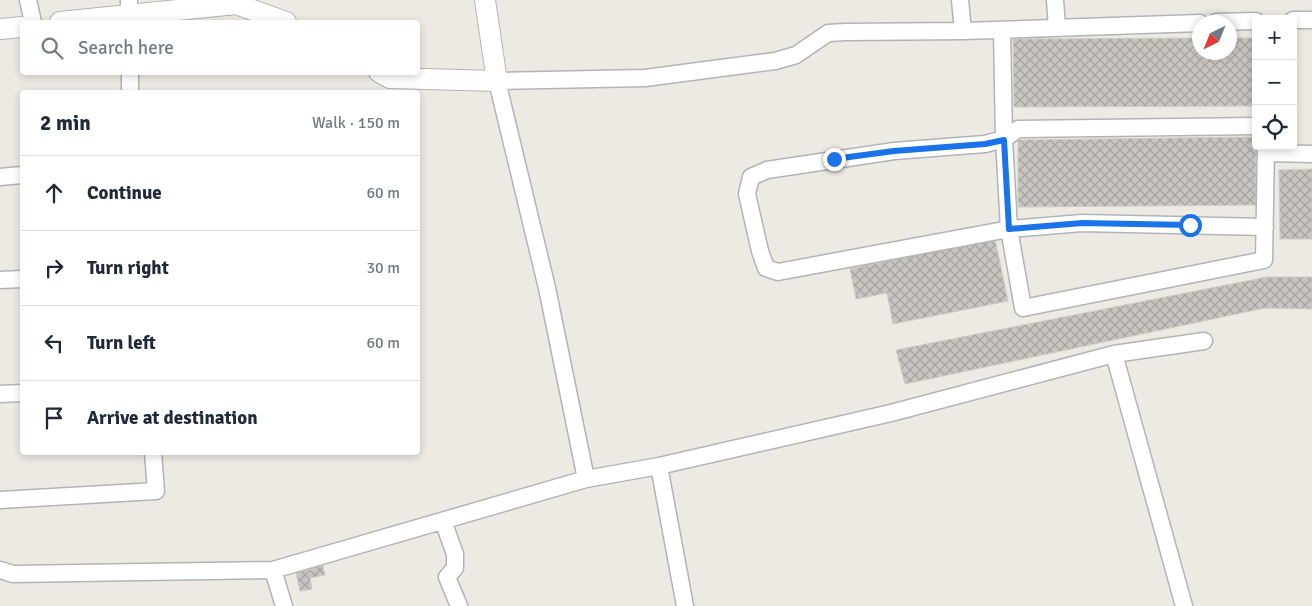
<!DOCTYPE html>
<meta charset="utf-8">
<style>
body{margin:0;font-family:Signika,sans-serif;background:#f2f2f3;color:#1f2937}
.controls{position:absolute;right:15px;top:15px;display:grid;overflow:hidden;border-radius:5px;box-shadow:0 2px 8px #0003}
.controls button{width:45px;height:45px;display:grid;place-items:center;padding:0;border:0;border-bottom:1px solid #e0e1e3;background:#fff;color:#1f2937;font:25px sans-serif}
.compass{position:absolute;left:1192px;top:15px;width:45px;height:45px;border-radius:50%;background:#fff;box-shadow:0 2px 8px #0003;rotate:223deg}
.stop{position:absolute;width:15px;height:15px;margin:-11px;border:4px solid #1a73e8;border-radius:50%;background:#fff}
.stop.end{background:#1a73e8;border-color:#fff;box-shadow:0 1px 5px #0008}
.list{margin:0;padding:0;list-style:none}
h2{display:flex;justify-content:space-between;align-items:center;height:65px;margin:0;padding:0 20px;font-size:21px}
h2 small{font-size:16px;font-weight:400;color:#747a83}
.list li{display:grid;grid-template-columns:32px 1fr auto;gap:15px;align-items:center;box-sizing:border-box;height:75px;padding:0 20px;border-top:1px solid #e0e1e3}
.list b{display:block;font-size:19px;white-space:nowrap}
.list em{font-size:16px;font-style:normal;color:#747a83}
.icon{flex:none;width:28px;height:28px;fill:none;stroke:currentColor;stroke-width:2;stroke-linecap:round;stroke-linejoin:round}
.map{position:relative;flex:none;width:1312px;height:606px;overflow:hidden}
.search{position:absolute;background:#fff;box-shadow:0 2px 8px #0003;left:20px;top:20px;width:400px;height:55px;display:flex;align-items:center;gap:12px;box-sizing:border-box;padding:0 18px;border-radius:5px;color:#747a83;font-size:19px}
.panel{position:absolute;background:#fff;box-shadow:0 2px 8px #0003;left:20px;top:90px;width:400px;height:365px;border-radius:5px}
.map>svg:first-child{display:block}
</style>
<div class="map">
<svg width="1312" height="606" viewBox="0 0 1312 606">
<defs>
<pattern id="building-cross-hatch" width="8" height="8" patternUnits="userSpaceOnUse" patternTransform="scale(1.25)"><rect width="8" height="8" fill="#c8c5c1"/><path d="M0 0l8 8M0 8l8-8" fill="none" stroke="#a6a3a0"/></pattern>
</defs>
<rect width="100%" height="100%" fill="#edeae4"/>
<path fill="url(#building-cross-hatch)" stroke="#d0ccc3" d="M1200,38V52H1230V38H1256V106L1014,107L1013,39Z
M1256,137V205L1018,207V140Z
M1312,169V239H1280L1279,170Z
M995,239L1008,301L893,324L887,293L856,299L850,269Z
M1267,277H1312V309L1265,308L905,384L896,350Z
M322,563L325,575L310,578L312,589L300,591L295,568L304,566L305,571L312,569L311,566Z"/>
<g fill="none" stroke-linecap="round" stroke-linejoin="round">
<defs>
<path id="minor" d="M28,0L33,22
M960,0L963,31L1200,23
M1055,0L1057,28
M1293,20H1312
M129,22V0
M1216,22L1256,21
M1002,30L1004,139L1009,229L1082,223L1265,227
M130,72V92
M1256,126L1018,129L1004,139L985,144L894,151L767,170L751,177L747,194L760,251L766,268L778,272L1009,229L1023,308L1264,260L1266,146
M1266,153L1312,154
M0,177L22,175
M0,280L22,279
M1114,354L1184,606
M0,394L22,393
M659,466L685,606
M586,479L547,288L497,81L645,78L775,61L796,55L828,33L846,32L963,31
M0,500L156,491L153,452
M443,521L455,554V568L447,577L459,606
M0,570L13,574L273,570L586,479L659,466L891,413L1114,354L1204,341
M273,570L284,606"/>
<path id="tertiary" d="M60,22L236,4L286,22
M0,29L22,27
M379,72L390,78L497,81L485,0"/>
</defs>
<use href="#minor" stroke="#b1b4b7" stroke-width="19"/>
<use href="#tertiary" stroke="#b1b4b7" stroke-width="22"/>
<use href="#minor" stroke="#fff" stroke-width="16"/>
<use href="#tertiary" stroke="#fff" stroke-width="20"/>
</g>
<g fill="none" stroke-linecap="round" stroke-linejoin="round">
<path stroke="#1a73e8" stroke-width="6" d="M834,159L894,151L985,144L1004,140L1009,229L1082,223L1190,225"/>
</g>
</svg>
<div class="controls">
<button>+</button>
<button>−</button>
<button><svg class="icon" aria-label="locate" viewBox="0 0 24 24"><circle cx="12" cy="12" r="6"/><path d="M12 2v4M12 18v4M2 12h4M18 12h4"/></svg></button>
</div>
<svg class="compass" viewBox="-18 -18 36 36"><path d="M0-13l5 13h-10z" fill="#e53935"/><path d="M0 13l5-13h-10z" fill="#747a83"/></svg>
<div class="stop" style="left:1190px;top:225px"></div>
<div class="stop end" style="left:834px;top:159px"></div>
<div class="search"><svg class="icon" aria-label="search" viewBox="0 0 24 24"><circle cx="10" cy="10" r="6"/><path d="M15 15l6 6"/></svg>Search here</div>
<section class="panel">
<h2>2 min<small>Walk · 150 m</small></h2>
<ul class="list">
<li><svg class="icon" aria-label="ahead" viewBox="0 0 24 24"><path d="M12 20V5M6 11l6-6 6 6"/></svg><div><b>Continue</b></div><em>60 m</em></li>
<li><svg class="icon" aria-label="right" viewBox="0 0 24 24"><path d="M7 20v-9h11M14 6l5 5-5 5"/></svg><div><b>Turn right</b></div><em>30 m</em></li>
<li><svg class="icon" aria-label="left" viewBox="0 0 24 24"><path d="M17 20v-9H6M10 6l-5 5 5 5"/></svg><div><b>Turn left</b></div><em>60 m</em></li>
<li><svg class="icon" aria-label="arrive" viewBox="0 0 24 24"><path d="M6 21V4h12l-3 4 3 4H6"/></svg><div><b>Arrive at destination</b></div></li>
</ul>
</section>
</div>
